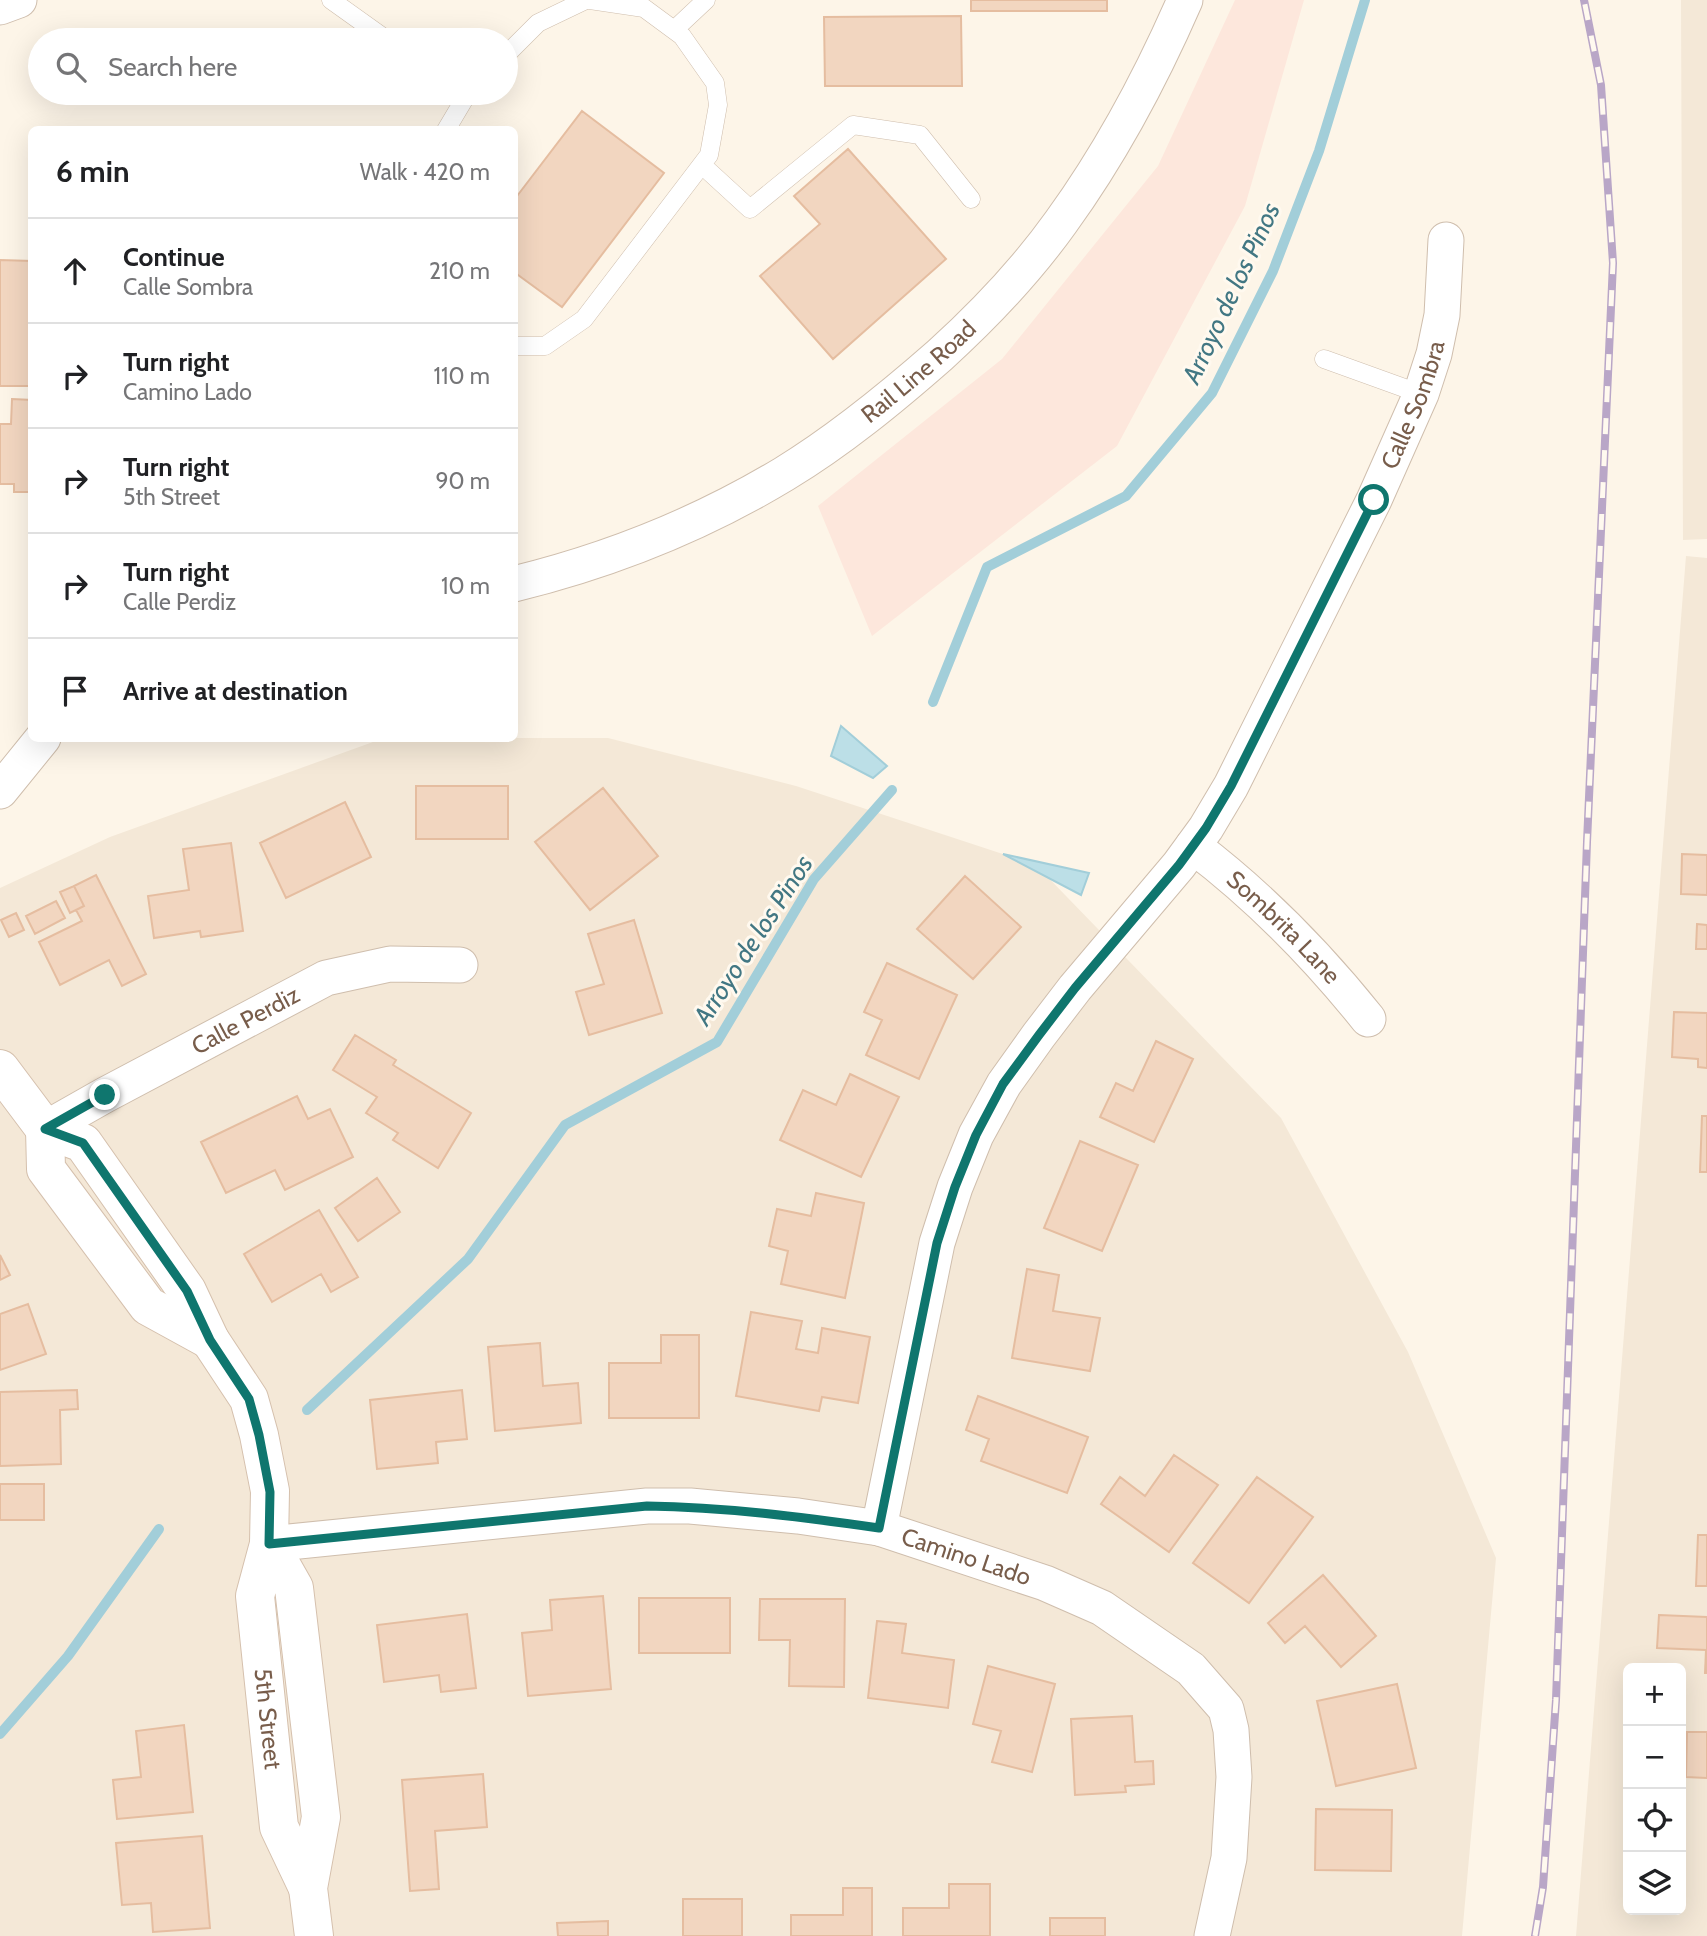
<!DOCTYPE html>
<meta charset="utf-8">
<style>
body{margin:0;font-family:Cabin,sans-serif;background:#f6f6f6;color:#202124}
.controls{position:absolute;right:21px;bottom:21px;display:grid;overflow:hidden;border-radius:10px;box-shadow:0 7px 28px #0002}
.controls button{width:63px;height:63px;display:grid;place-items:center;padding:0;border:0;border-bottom:2px solid #e0e0e0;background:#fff;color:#202124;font:35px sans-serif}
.stop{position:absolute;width:21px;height:21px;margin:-16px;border:5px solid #0f766e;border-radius:50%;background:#fff}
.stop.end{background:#0f766e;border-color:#fff;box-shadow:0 2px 7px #0008}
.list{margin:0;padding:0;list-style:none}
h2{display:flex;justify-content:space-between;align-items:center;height:91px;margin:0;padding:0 28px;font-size:30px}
h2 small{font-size:23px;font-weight:400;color:#757577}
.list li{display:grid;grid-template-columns:46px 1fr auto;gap:21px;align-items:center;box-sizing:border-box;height:105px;padding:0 28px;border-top:2px solid #e0e0e0}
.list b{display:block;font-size:26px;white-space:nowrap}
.list p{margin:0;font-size:23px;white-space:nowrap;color:#757577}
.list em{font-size:23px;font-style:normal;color:#757577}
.icon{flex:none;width:38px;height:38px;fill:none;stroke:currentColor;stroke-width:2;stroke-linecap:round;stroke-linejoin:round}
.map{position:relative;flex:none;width:1707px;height:1936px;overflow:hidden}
.search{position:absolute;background:#fff;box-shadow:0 7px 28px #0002;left:28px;top:28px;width:490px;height:77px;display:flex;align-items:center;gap:18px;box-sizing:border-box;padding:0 24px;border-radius:38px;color:#757577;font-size:26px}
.panel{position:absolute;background:#fff;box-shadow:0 7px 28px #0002;left:28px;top:126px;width:490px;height:616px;border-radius:10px}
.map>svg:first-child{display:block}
</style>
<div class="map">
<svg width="1707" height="1936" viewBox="0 0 1707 1936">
<rect width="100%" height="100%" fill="#fdf5e8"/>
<path fill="#f4e8d7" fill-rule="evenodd" d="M1681,0H1707V539L1683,540Z
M1686,556L1707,558V1936H1576ZM1628,1668H1681V1910H1628Z
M384,738H608L796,786L1036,865L1281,1118L1408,1352L1496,1558L1462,1936H0V888L110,837Z"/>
<path fill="#fde7dc" d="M1235,0H1304L1245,206L1117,446L872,636L818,506L1002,359L1158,166Z"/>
<path fill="#bcdfe7" stroke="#a2ced9" stroke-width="2" d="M841,726L887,766L873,778L831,756Z
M1003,854L1089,873L1081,895Z"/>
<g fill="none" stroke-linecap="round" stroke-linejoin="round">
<path stroke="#a2ced9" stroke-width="10" d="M933,702L987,567L1126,496L1212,393L1273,271L1319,151L1365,0
M307,1410L468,1259L565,1125L717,1042L814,879L892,790
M0,1734L68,1656L159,1529"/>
</g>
<path fill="#f2d6c0" stroke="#e5bda0" stroke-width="2" d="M971,0H1107V11H971Z
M961,16L962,86H825L824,17Z
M582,111L664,173L562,307L514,272V200Z
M848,149L946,259L833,359L760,276L820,224L794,196Z
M0,260L32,261V386H0Z
M12,399L32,400V492H14V484H0V424H11Z
M416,786H508V839H416Z
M603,788L658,856L590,910L535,842Z
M345,802L371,857L286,898L260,843Z
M231,843L243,931L201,937L200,931L154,938L148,896L189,890L183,849Z
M1682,854L1707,855V895L1681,894Z
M96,875L146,974L122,986L109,960L60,985L39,942L82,921L76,910L84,906L74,886Z
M965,876L1021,927L973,979L917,929Z
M74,886L84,906L70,913L60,892Z
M56,901L65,918L35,934L26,916Z
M16,913L24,930L9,937L1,920Z
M634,920L662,1013L589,1035L576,992L604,984L588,934Z
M1697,924L1707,925V949H1696Z
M887,963L957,995L919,1079L866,1055L882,1020L864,1012Z
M1674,1012L1707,1013V1068L1698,1067V1059L1672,1057Z
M355,1035L396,1060L393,1065L471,1113L438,1168L393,1140L398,1133L366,1113L377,1097L333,1070Z
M1156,1041L1193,1059L1154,1142L1100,1117L1116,1083L1133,1091Z
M850,1074L899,1097L861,1177L780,1140L803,1090L836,1105Z
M297,1096L308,1119L330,1109L353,1157L285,1190L275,1170L226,1193L201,1142Z
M1702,1116H1707V1172H1700Z
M1080,1141L1138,1165L1102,1251L1044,1228Z
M377,1178L400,1212L358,1241L335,1208Z
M816,1193L864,1203L845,1298L781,1284L788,1251L769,1246L777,1209L811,1216Z
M319,1210L358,1277L331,1292L321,1274L272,1302L244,1254Z
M0,1255L10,1275L0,1280Z
M1027,1269L1059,1275L1053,1311L1100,1318L1090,1371L1012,1358Z
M28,1304L46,1354L0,1370V1314Z
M751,1312L802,1321L796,1349L818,1353L822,1328L870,1337L858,1403L822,1397L819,1411L736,1396Z
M661,1335H699V1418H609V1363H661Z
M540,1343L543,1386L578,1383L581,1423L495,1431L488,1347Z
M77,1390L78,1409L60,1410L61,1464L0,1466V1392Z
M462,1390L467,1439L436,1442L438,1463L377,1469L370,1400Z
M978,1396L1088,1437L1067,1493L981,1461L989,1439L966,1430Z
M1174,1455L1218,1485L1169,1552L1101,1504L1120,1477L1145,1496Z
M1257,1477L1313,1517L1249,1603L1193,1563Z
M0,1484H44V1520H0Z
M1698,1535H1707V1586H1696Z
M1323,1575L1376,1636L1341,1667L1305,1626L1285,1643L1268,1623Z
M603,1596L611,1689L528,1696L522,1633L552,1630L550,1600Z
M639,1598H730V1653H639Z
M760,1599H845L844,1687L789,1686L790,1640H759Z
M467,1614L476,1688L441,1692L439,1675L384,1682L377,1625Z
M1659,1615L1707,1617V1673H1705L1706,1650L1657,1648Z
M877,1621L906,1624L902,1653L954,1660L948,1708L868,1698Z
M988,1666L1055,1684L1032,1772L992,1762L1001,1731L973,1724Z
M1397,1684L1416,1768L1336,1786L1317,1701Z
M1132,1716L1135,1762L1153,1761L1154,1784L1125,1786L1126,1792L1075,1795L1071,1719Z
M184,1725L193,1812L117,1819L113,1780L141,1777L136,1731Z
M1687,1732H1707V1778L1686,1777Z
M483,1774L487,1827L435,1831L439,1889L410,1891L402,1780Z
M1316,1809L1392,1810L1391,1871L1315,1870Z
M202,1836L210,1928L153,1932L151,1903L122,1905L116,1843Z
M949,1884H990V1936H903V1908H949Z
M843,1888H872V1936H791V1915H843Z
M683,1899H742V1936H683Z
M1050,1918H1105V1936H1050Z
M608,1921V1936H558L557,1923Z"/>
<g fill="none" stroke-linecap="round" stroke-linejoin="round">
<defs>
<path id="lane" d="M331,0L387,40
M674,30L706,0
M506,55L538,23L586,0
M446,130L468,93
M702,165L750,209L853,125L920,135L971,199
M514,346H545L584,319L709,155L718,105L715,83L682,36L644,8L590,0
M1324,359L1421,394"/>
<g id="street">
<path d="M0,7L19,0"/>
<path id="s1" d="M514,584C608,561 701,524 784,474C840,440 891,398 940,355C984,315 1026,271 1061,222C1111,153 1151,78 1185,0"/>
<path d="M0,791L43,738"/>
<path id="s2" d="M1193,846C1259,896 1316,954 1368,1019"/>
<path id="s3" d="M45,1129L105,1095L326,978L390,964L460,965"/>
<path id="s4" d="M879,1528L937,1243L955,1187L976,1135L1004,1084L1039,1035L1075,988L1179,865L1206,828L1231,786L1374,500L1421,394L1434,354L1442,315L1446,240"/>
<path id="s5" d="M269,1544L647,1506H690L798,1516L879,1528L1045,1583L1102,1608L1191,1669L1226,1709L1231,1730L1234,1777L1229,1858L1212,1936"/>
</g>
<g id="secondary">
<path id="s6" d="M0,1069L45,1129L83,1143L187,1291L210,1340L249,1399L259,1435L270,1491L269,1544L255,1596L279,1827L308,1888"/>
<path d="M45,1129L46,1169L148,1306L210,1340"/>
<path d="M269,1544L294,1588L321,1817L308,1888L314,1936"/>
</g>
</defs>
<use href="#lane" stroke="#cfbead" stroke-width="19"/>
<use href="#street" stroke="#cfbead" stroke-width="37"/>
<use href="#secondary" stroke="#d5c0ad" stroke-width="40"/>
<use href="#lane" stroke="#fff" stroke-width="18"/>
<use href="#street" stroke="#fff" stroke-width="35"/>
<use href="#secondary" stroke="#fff" stroke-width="38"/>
<defs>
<path id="rail" d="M1535,1936L1543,1887L1556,1700L1587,842L1613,263L1601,85L1584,0"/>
</defs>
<use href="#rail" stroke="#b9a6c7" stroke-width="8"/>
<use href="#rail" stroke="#fff9ef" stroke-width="5" stroke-dasharray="16" stroke-linecap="butt"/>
</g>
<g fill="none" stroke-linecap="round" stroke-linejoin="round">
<path stroke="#0f766e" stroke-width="9" d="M105,1095L45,1129L83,1143L187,1291L210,1340L249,1399L259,1435L270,1492L269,1544L647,1506C725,1507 802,1517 879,1528L937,1243L955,1187L976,1135L1003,1084L1039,1035L1075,988L1179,865L1206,828L1231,786L1374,500"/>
</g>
<g text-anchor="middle" stroke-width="6" stroke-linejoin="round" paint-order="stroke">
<g font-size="24" fill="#785d4b" stroke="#fff9ef">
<text dy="8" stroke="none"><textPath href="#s1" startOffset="462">Rail Line Road</textPath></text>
<text dy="8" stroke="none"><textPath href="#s4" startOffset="1262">Calle Sombra</textPath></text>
<text dy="8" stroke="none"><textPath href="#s2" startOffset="122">Sombrita Lane</textPath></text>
<text dy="8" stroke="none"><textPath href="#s3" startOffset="228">Calle Perdiz</textPath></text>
<text dy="8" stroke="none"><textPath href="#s5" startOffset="705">Camino Lado</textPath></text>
<text dy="8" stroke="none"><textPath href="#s6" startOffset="746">5th Street</textPath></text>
</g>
<g font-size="26" font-style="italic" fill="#427783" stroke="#fff9ef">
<text transform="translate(1231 293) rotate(-65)" y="9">Arroyo de los Pinos</text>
<text transform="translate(753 940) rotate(-57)" y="9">Arroyo de los Pinos</text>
</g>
</g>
</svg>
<div class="controls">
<button>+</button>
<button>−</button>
<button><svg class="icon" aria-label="locate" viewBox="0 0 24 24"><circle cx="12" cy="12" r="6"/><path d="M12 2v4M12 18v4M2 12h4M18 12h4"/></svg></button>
<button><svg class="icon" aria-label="layers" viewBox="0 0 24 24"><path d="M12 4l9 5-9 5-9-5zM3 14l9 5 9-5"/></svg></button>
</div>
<div class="stop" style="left:1374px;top:500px"></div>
<div class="stop end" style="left:105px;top:1095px"></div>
<div class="search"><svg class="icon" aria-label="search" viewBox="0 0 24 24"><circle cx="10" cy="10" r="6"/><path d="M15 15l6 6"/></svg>Search here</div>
<section class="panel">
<h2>6 min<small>Walk · 420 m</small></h2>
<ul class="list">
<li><svg class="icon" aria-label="ahead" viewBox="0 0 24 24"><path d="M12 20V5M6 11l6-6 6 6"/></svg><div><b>Continue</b><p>Calle Sombra</p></div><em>210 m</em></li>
<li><svg class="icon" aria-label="right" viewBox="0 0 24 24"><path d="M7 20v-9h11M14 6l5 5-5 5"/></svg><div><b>Turn right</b><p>Camino Lado</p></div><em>110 m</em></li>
<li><svg class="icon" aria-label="right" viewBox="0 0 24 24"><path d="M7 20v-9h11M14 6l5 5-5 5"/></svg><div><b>Turn right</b><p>5th Street</p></div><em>90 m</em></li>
<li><svg class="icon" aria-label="right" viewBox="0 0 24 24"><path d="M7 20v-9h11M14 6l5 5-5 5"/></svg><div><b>Turn right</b><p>Calle Perdiz</p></div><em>10 m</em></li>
<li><svg class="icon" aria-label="arrive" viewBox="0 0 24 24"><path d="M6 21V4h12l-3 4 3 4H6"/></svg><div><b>Arrive at destination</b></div></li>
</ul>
</section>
</div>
